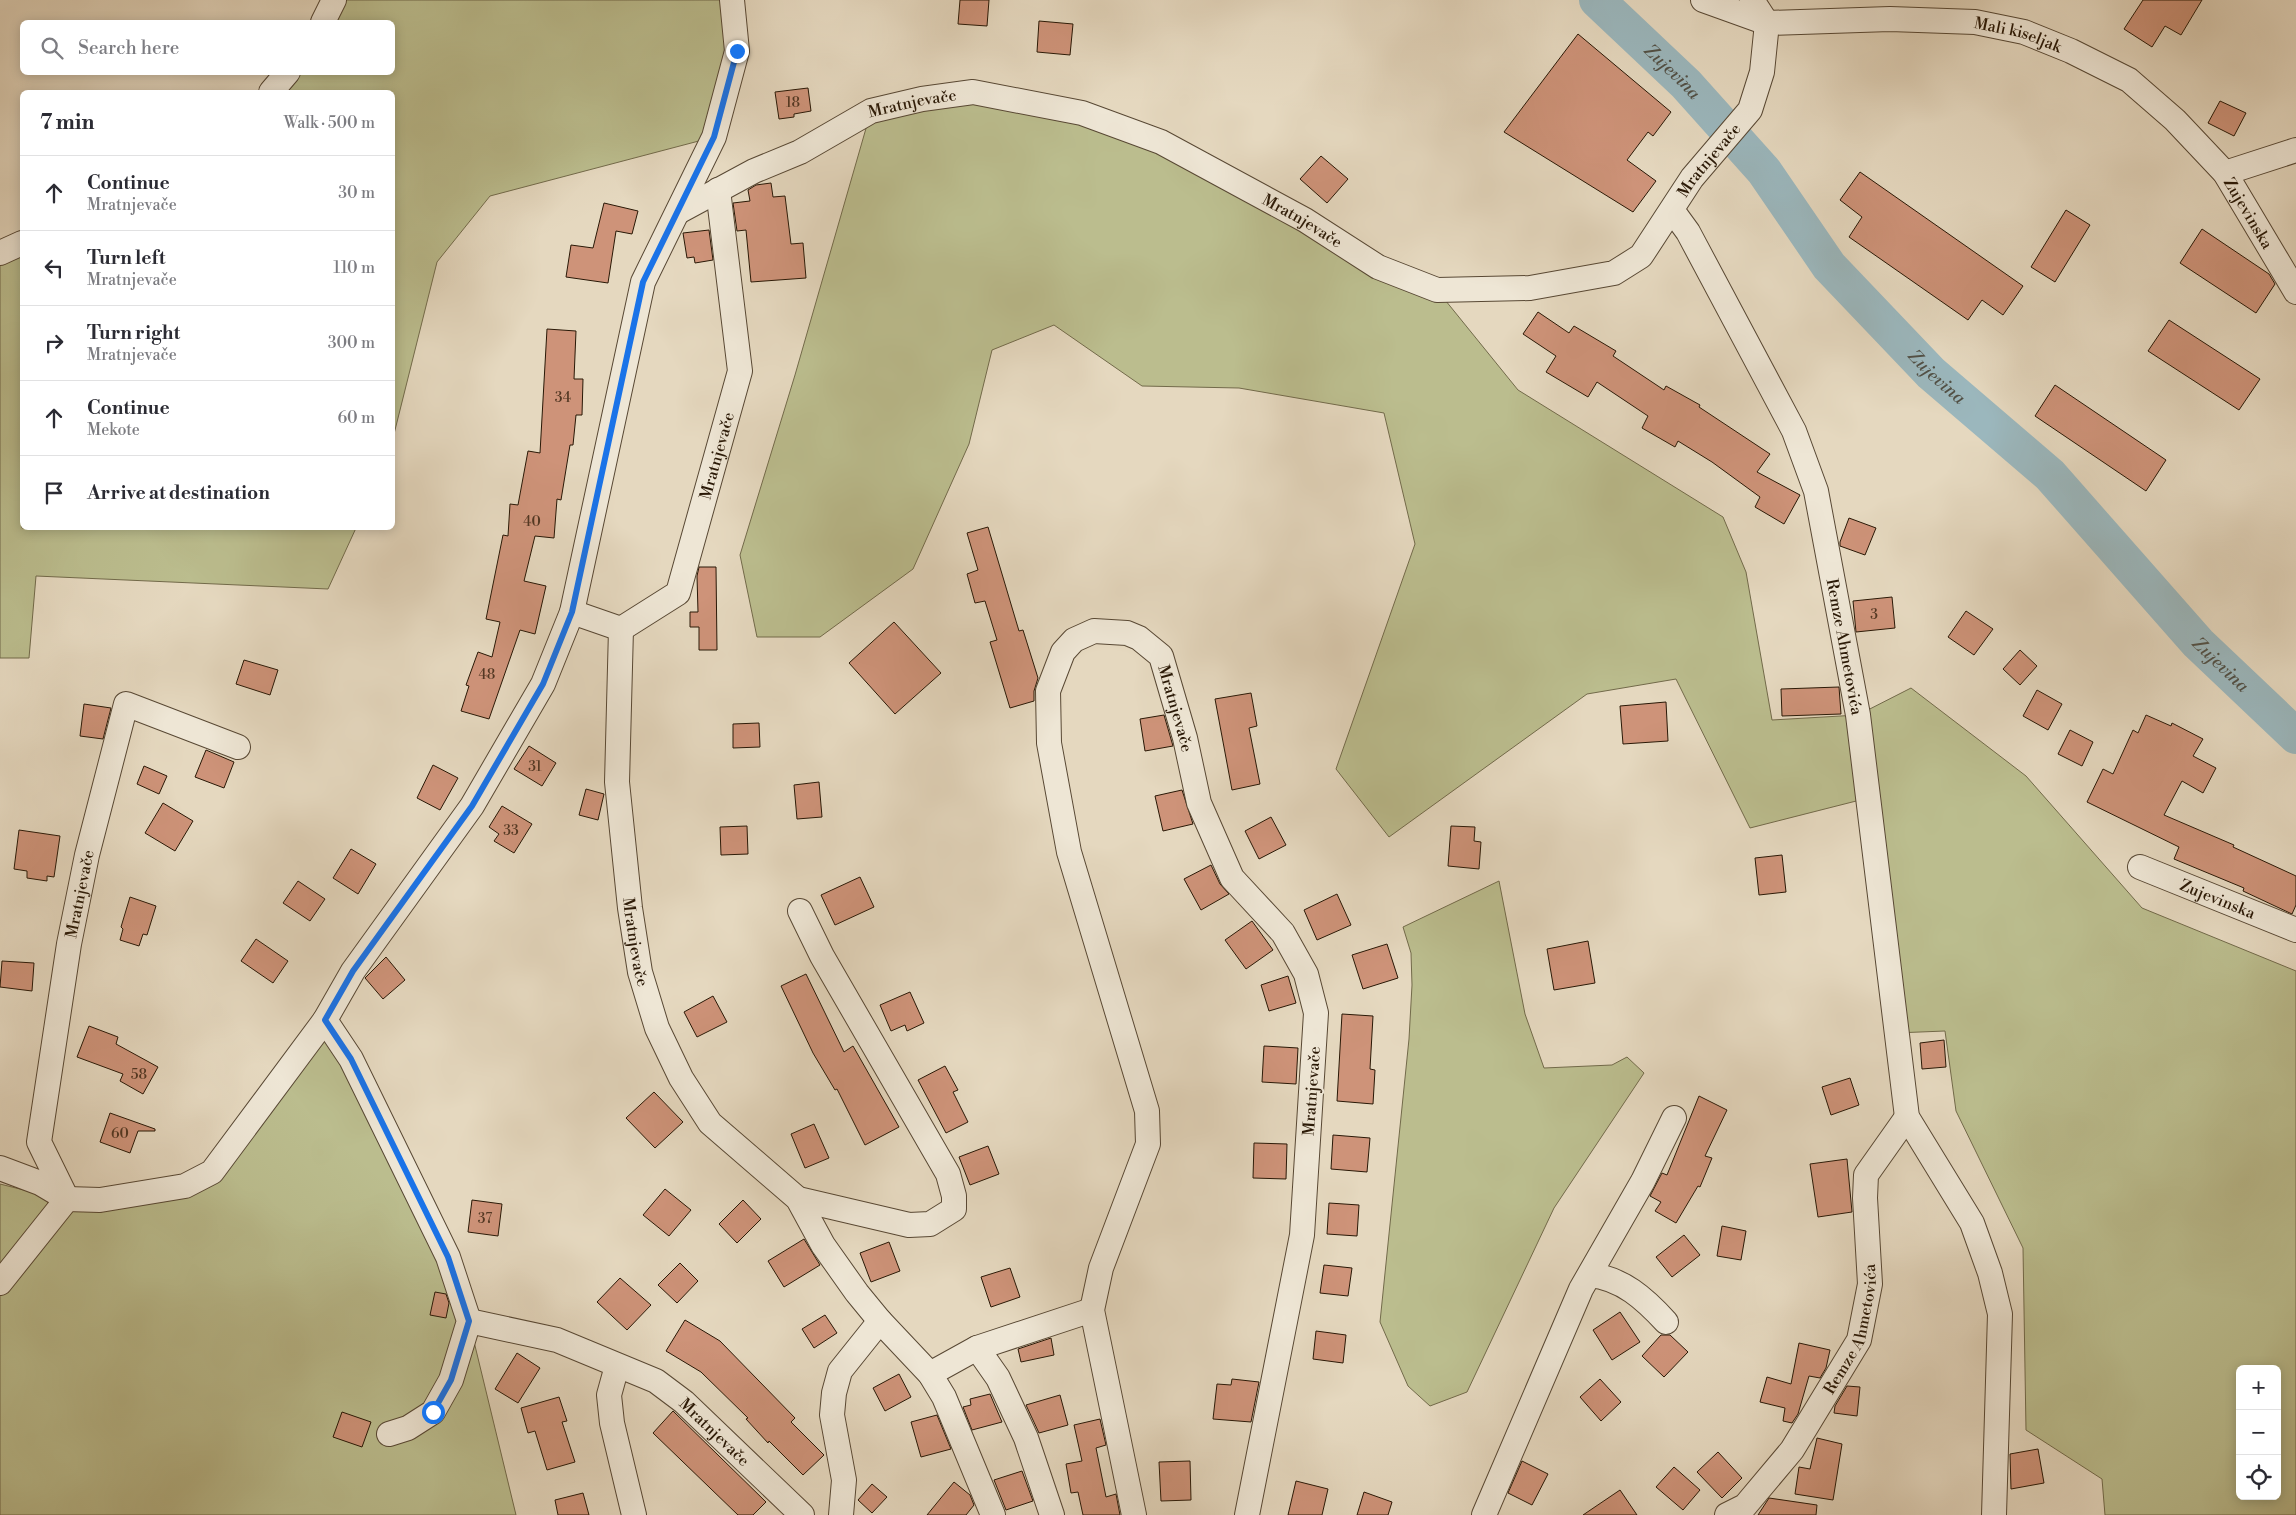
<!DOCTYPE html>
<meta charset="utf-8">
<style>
body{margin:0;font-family:"Libre Bodoni",serif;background:#f2f2f3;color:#2b2b33}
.controls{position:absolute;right:15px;bottom:15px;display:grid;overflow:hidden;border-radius:8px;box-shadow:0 2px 12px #0003}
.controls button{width:45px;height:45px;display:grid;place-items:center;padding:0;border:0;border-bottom:1px solid #e1e1e2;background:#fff;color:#2b2b33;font:25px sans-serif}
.stop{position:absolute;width:15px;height:15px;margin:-11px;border:4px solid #1a73e8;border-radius:50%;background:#fff}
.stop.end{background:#1a73e8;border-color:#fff;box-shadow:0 1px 5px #0008}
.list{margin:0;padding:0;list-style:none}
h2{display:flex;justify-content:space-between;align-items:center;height:65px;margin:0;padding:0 20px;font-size:21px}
h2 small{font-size:16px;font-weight:400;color:#7c7c81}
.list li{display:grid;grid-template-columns:32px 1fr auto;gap:15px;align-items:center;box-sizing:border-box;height:75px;padding:0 20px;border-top:1px solid #e1e1e2}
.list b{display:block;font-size:19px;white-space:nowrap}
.list p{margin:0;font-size:16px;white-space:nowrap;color:#7c7c81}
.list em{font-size:16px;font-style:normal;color:#7c7c81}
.icon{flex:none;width:28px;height:28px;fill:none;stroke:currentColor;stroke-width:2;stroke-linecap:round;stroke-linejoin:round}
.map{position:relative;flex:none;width:2296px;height:1515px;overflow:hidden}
.search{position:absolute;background:#fff;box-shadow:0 2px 12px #0003;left:20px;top:20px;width:375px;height:55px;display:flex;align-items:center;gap:12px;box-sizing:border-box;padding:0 18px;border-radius:8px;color:#7c7c81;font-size:19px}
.panel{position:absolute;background:#fff;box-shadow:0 2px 12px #0003;left:20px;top:90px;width:375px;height:440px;border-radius:8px}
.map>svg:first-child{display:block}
</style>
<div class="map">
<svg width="2296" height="1515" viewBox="0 0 2296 1515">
<rect width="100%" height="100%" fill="#e5d8bf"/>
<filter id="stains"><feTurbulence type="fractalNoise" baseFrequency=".004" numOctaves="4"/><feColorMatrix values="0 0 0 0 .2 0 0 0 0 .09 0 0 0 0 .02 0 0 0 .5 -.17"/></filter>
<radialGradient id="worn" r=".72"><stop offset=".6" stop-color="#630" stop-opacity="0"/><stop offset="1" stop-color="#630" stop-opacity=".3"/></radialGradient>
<path fill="#bbbd8e" stroke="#726a4a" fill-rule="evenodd" d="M334,0H732L714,137L490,196L437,262L393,438L392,92H271L288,73L392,72V22H323Z
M973,92L1082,113L1437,290L1518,390L1723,517L1746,572L1772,720L1858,715L1911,688L2026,776L2142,908L2296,971V1515H2105L2102,1479L2026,1430L2023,1248L1956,1111L1945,1031L1895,1033L1868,798L1750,828L1676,679L1587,694L1389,837L1336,769L1415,544L1384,413L1239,388L1142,386L1054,325L992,350L969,444L913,569L820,637H757L740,555L795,375L871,111ZM2240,1369H2277V1496H2240Z
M22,243V528H356L328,589L36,576L29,658H0V253Z
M1499,881L1525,1014L1544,1068L1612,1065L1627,1057L1644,1073L1554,1208L1467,1392L1430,1406L1408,1386L1380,1322L1409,1039L1412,985L1411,953L1403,927Z
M325,1020L469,1321L516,1515H0V1184L48,1196L47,1224L67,1199L185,1186Z"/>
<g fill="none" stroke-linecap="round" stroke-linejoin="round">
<path stroke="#9bb7bd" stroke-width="36" id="s1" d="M1597,0L1686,84L1764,171L1829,266L1931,373L2050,475L2198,643L2296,736"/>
</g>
<path fill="#ce9379" stroke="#291806" d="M960,0H989L987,26L958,24Z
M2143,0H2202L2181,35L2165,26L2152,47L2124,29Z
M1039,21L1073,24L1070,55L1037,52Z
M1578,34L1671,112L1653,136L1648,132L1627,160L1656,181L1633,212L1504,132Z
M808,88L811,111L794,114V117L779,119L775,92Z
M2220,101L2246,113L2234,136L2208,123Z
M1321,156L1348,179L1327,203L1300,179Z
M1860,172L2023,286L2003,315L1982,300L1968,320L1849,237L1862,217L1840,200Z
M771,183L773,197L785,196L791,244L803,243L806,278L751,282L746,230L737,231L733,203L750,201L748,190L756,185Z
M604,203L638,211L632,234L616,231L608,283L566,277L571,245L593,248Z
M2066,210L2090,225L2055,282L2031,267Z
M2202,229L2269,274L2275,284L2256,313L2180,263Z
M709,230L713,260L695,263L694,257L687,258L683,233Z
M1538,312L1569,333L1574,326L1616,351L1613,356L1664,390L1666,386L1700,405L1699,407L1770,454L1757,472L1800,495L1784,524L1755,507L1760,497L1712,462L1678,441L1675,447L1642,428L1648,416L1597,382L1588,397L1546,372L1556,356L1523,334Z
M2169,320L2260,379L2239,410L2148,351Z
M547,329L576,331L574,379H583L582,415H576L573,445H570L561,500L557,499L554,538L535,536L524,581L546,586L535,634L520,630L489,719L461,711L469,686L466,685L478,652L492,657L500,622L486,619L503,535L508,536L510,504L518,505L528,451L540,453Z
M2055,385L2166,460L2146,491L2035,416Z
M1849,518L1876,528L1865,555L1840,546V542Z
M988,527L1019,631L1023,630L1038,678L1034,691V701L1010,708L990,642L997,640L985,601L975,603L967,574L978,570L967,533Z
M699,567H716L717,650H699V627H690V612H698L697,576Z
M1892,597L1895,628L1856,632L1853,601Z
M1966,611L1993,629L1974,655L1948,637Z
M894,622L941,673L895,714L849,663Z
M2020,650L2037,666L2020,685L2003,669Z
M244,660L278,670L270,695L236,684Z
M1839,687L1841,714L1782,716L1781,689Z
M2037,690L2062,704L2048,730L2023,716Z
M1251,693L1257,726L1249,728L1260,784L1232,790L1215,699Z
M1666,702L1668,741L1623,744L1620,706Z
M84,704L111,708L103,739L80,736Z
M1164,715L1173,746L1145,751L1140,719Z
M2146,715L2171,726L2172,723L2203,739L2193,756L2216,768L2203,793L2182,781L2164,815L2234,845L2233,847L2296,876V905L2292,914L2243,891L2244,888L2174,859L2179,847L2087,802L2103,769L2113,774L2133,730L2138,733Z
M759,723L760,747L733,748V724Z
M2070,730L2093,742L2082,766L2058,754Z
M529,746L556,763L542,786L514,769Z
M206,750L234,762L224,788L195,777Z
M433,765L458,778L440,810L417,798Z
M144,766L167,776L159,794L137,784Z
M819,782L822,817L797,819L794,785Z
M586,789L604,794L598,820L579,815Z
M1182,790L1193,824L1163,831L1155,796Z
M163,803L193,821L175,851L145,833Z
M502,806L532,824L514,853L494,841L499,834L489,827Z
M1271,817L1286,845L1259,859L1245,831Z
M747,826L748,854L721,855L720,827Z
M1451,826L1475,827L1474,841L1481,842L1479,869L1448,866Z
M19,830L60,836L54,877L47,876V881L27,878V871L14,869Z
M351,849L376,864L358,894L333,878Z
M1782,855L1786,892L1759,895L1755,858Z
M1211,865L1220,884L1229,894L1201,910L1184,879Z
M860,877L874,907L835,925L821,895Z
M298,881L325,899L310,921L283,903Z
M1337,894L1351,925L1317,940L1304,910Z
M130,897L156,906L147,935L143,934L139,946L120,940L123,929L121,927Z
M1252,921L1273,950L1246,969L1225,940Z
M256,939L288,961L273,983L241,961Z
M1588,941L1595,983L1554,990L1547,949Z
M1387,944L1398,978L1363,989L1352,955Z
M386,957L405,980L383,999L365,978Z
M2,961L34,963L32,991L0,987Z
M806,974L844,1052L853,1046L899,1127L865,1145L837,1089L835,1090L813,1053L781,986Z
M1288,976L1296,1003L1269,1011L1261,985Z
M910,992L924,1023L907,1031L905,1025L891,1031L880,1005Z
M713,996L727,1022L697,1037L684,1012Z
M1342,1014L1373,1016L1370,1069L1375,1070L1373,1104L1337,1101Z
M89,1026L118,1037L116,1044L158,1067L143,1094L120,1081L123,1074L77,1057Z
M1944,1040L1946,1067L1922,1069L1920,1043Z
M1264,1046L1298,1048L1296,1084L1262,1082Z
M945,1066L958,1090L953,1092L968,1122L946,1133L918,1080Z
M1850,1078L1859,1105L1831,1115L1822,1087Z
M654,1092L683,1122L655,1148L626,1118Z
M1699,1096L1727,1110L1705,1156L1712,1158L1700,1187L1698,1186L1676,1223L1655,1211L1661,1202L1650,1196L1662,1173L1667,1175Z
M110,1113L155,1129V1131H138L130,1153L100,1142Z
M814,1124L829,1158L805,1168L791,1134Z
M1333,1135L1370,1138L1367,1172L1331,1169Z
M1254,1143L1287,1144L1286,1179L1253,1178Z
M988,1146L999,1174L970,1185L959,1157Z
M1847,1159L1852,1212L1818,1217L1810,1164Z
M665,1189L691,1210L669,1236L643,1215Z
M472,1200L502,1204L498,1236L468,1232Z
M743,1200L761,1219L737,1243L719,1224Z
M1329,1203L1359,1205L1357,1236L1327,1234Z
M1722,1226L1746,1231L1741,1260L1717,1256Z
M1684,1235L1700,1255L1672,1277L1656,1257Z
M804,1239L820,1265L784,1287L768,1261Z
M889,1242L900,1271L871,1282L860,1253Z
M680,1263L698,1281L677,1303L658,1285Z
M1324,1265L1352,1268L1348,1296L1320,1293Z
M1010,1268L1020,1297L991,1307L981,1277Z
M620,1278L651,1305L627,1330L597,1302Z
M435,1292L446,1294L449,1303L446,1318L430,1315Z
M1620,1312L1640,1342L1612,1360L1593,1330Z
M825,1315L837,1333L814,1348L802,1329Z
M685,1320L720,1341L795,1418L791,1422L824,1455L803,1475L769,1441L768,1443L746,1419L748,1418L701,1372L666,1351Z
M1316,1331L1346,1335L1343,1363L1313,1359Z
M1661,1335H1670L1688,1352L1664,1377L1642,1356Z
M1051,1338L1054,1355L1021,1362L1018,1349Z
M1799,1343L1830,1350L1826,1368L1820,1378L1809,1376L1798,1414L1792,1423L1783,1421L1785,1408L1760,1402L1767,1377L1791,1384Z
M517,1353L540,1368L518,1403L495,1389Z
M899,1374L911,1397L885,1411L873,1388Z
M1232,1379L1259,1382L1251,1422L1213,1419L1217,1384L1231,1385Z
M1600,1379L1621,1402L1601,1421L1580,1397Z
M1847,1386L1860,1387L1857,1416L1834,1413L1835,1406Z
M990,1394L1002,1422L972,1430L963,1407L971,1405L970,1399Z
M1060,1395L1068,1425L1039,1433L1026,1405Z
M559,1397L567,1421L562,1422L575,1462L547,1470L535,1431L528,1433L521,1408Z
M673,1411L766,1502L753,1515H738L653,1433Z
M342,1412L371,1422L362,1447L333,1437Z
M937,1415L951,1449L921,1457L911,1422Z
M1100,1419L1106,1445L1096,1448L1106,1497L1116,1494L1120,1515H1083L1078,1492L1071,1493L1066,1464L1082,1461L1074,1425Z
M1817,1438L1842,1444L1833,1500L1795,1494L1799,1467L1810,1469Z
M2038,1449L2044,1483L2011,1489L2010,1454Z
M1718,1452L1742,1478L1722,1498L1697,1472Z
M1190,1461L1191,1500L1161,1501L1159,1462Z
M1522,1461L1548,1474L1532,1505L1508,1493Z
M1674,1467L1700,1490L1683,1510L1656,1487Z
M1022,1471L1033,1501L1006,1510L994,1480Z
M1296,1481L1328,1489L1322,1515H1288Z
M954,1482L970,1495L974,1505L966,1515H927Z
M872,1484L887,1497L872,1513L858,1500Z
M1620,1490L1637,1515H1583Z
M1364,1492L1392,1502L1388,1515H1357Z
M583,1493L589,1515H558L555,1500Z
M1769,1498L1817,1505L1816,1515H1758Z"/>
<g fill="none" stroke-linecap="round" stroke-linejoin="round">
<defs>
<g id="street">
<path id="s2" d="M1703,0L1767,23L1890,19L1975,22L2024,32L2071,51L2129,80L2175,120L2225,173L2296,292"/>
<path d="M323,22L334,0"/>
<path d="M271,92L288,72"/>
<path d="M2225,173L2296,150"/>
<path id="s3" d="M1672,210L1688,232L1794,431L1816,491L1858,715L1907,1117L1972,1223L1990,1273L2000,1314L1994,1515"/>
<path id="s4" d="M678,212L754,171L800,152L871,111L922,99L973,92L1082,113L1161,142L1305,220L1378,267L1437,290L1530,288L1614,273L1641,256L1692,178L1750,110L1762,72L1767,23L1752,0"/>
<path d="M0,253L22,243"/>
<path d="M572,612L621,629"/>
<path id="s5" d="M621,629L617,782L630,908L640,972L657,1028L681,1078L710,1123L798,1199L823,1245L857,1293L880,1321L930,1374L944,1397L993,1515"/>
<path id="s6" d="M621,629L678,593L740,371L718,190"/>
<path id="s7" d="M2140,867L2296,930"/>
<path d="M325,1020L351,1059L448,1257L469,1321L451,1380L433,1412L408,1428L389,1434"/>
<path d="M0,1168L40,1183L67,1199L100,1200L185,1186L212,1172L325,1020L353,971L472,806L543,684L572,612L643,282L714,137L737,51L732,0"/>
<path id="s8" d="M67,1199L39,1142L69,944L87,855L126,704L238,747"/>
<path d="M798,1199L909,1225L930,1224L954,1209V1196L948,1174L822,956L800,911"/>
<path d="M1590,1275C1622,1278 1645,1299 1666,1322"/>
<path d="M0,1283L67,1199"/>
<path id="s9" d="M469,1321L557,1340L656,1381L684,1402L802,1515"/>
<path d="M977,1348L998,1378L1026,1438L1052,1515"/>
<path d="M617,1366L609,1395L612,1423L634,1515"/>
<path d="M930,1374L977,1348L1092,1310"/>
<path d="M841,1515L844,1480L832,1415L834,1393L840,1371L880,1321"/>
<path id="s10" d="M1134,1515L1092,1310L1101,1268L1148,1144L1147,1111L1069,852L1049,743L1048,691L1063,652L1074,640L1094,631L1127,633L1139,638L1161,656L1185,738L1199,803L1232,878L1283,933L1306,974L1316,1013L1302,1235L1247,1515"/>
<path d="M1484,1515L1581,1289L1643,1181L1674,1118"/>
<path id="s11" d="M1727,1515L1745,1506L1792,1450L1859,1340L1870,1284L1865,1198L1866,1175L1907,1117"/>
</g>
</defs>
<use href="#street" stroke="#584834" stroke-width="26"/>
<use href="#street" stroke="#eee6d5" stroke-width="24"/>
</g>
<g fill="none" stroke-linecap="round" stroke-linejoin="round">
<path stroke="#1a73e8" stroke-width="6" d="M433,1412L451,1380L469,1321L448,1257L351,1059L325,1020L353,971L472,806L543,684L572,612L643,282L714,137L737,51"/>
</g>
<g text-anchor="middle" stroke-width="4" stroke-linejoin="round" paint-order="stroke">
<g font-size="14" fill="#523723">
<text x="793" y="107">18</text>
<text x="563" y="402">34</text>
<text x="532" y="526">40</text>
<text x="1874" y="619">3</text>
<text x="487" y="679">48</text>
<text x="535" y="771">31</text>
<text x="511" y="835">33</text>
<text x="139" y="1079">58</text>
<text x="120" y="1138">60</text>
<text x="485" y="1223">37</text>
</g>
<g font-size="16" fill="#291806" stroke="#eee6d5">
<text dy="6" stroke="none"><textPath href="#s2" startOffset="321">Mali kiseljak</textPath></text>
<text dy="6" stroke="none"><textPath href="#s4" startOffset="260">Mratnjevače</textPath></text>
<text dy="6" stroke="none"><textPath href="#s4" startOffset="1159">Mratnjevače</textPath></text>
<text dy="6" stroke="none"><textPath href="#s2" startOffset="622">Zujevinska</textPath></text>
<text dy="6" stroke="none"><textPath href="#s4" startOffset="679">Mratnjevače</textPath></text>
<text dy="6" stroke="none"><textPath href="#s6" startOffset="210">Mratnjevače</textPath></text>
<text dy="6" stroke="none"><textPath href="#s3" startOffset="475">Remze Ahmetovića</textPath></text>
<text dy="6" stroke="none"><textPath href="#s10" startOffset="1060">Mratnjevače</textPath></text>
<text dy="6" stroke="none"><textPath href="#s8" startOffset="315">Mratnjevače</textPath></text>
<text dy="6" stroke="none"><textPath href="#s7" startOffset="84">Zujevinska</textPath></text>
<text dy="6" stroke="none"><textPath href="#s5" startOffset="314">Mratnjevače</textPath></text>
<text transform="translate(1311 1091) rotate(-86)" y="6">Mratnjevače</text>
<text dy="6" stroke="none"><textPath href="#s11" startOffset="230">Remze Ahmetovića</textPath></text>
<text dy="6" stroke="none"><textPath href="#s9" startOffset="275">Mratnjevače</textPath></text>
</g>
<g font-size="18" font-style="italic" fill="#515046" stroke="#eee6d5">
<text dy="6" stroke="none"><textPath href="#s1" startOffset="104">Zujevina</textPath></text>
<text dy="6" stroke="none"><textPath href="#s1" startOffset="509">Zujevina</textPath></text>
<text dy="6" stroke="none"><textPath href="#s1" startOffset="914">Zujevina</textPath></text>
</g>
</g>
<rect width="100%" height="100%" filter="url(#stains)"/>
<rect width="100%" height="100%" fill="url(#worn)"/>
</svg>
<div class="controls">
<button>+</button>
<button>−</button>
<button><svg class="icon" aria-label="locate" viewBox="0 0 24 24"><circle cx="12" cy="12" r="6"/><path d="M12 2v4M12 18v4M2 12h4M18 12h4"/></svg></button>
</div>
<div class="stop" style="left:433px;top:1412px"></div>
<div class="stop end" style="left:737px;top:51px"></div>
<div class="search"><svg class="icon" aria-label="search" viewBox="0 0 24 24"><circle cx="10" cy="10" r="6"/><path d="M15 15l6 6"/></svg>Search here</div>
<section class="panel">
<h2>7 min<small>Walk · 500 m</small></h2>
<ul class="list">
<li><svg class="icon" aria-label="ahead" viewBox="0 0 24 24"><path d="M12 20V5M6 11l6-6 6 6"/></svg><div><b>Continue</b><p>Mratnjevače</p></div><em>30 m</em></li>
<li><svg class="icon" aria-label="left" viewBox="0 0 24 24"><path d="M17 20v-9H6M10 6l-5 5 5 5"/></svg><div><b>Turn left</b><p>Mratnjevače</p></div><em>110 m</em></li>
<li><svg class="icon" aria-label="right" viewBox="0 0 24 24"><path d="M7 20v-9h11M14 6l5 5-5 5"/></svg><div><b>Turn right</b><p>Mratnjevače</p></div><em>300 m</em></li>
<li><svg class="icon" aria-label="ahead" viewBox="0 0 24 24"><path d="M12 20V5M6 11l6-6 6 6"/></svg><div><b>Continue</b><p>Mekote</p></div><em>60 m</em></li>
<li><svg class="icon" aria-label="arrive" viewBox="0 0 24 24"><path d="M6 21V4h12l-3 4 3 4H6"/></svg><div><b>Arrive at destination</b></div></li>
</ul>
</section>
</div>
